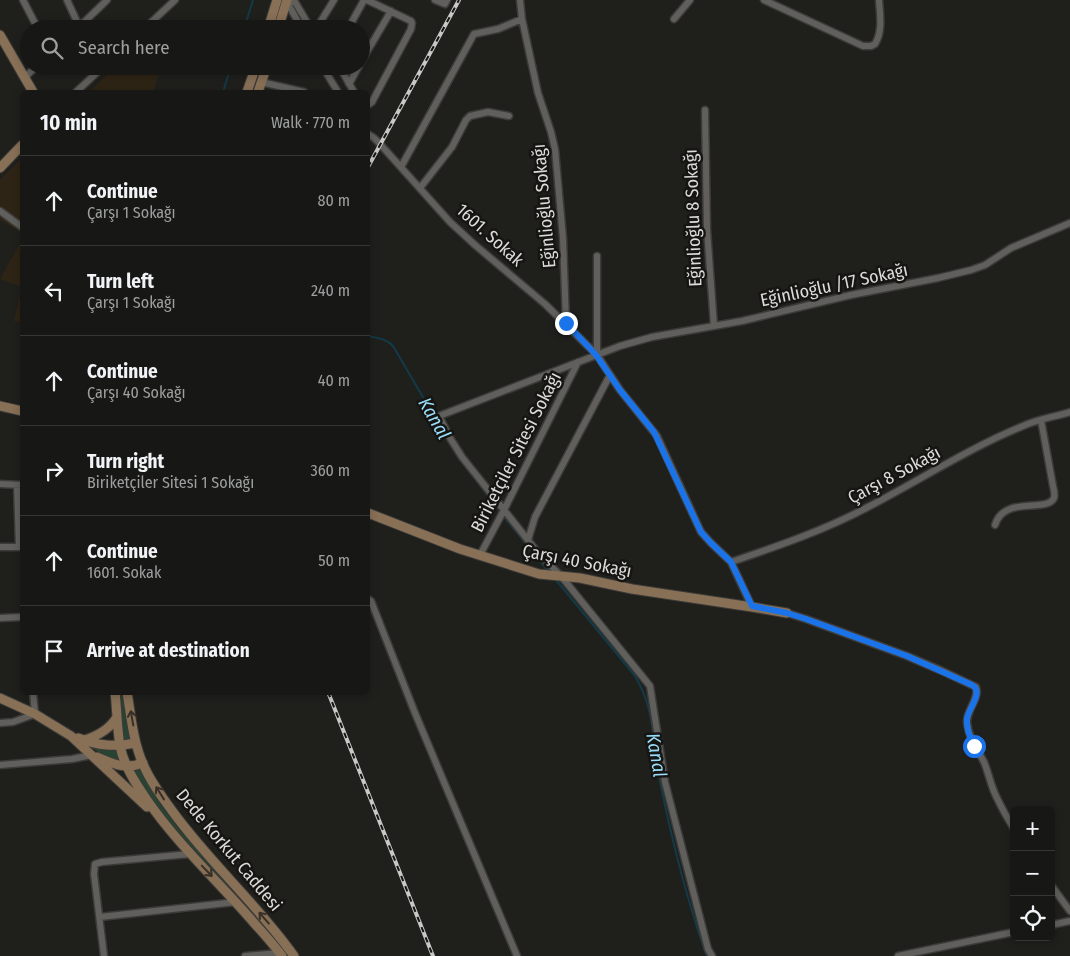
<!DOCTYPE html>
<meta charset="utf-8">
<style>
body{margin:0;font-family:"Fira Sans Condensed",sans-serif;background:#242422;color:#f1f3f6}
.controls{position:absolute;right:15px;bottom:15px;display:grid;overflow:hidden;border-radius:8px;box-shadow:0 2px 8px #0003}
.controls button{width:45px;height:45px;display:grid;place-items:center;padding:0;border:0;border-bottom:1px solid #363634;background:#171715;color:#f1f3f6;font:25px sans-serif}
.stop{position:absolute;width:15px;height:15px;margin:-11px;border:4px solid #1a73e8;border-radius:50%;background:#fff}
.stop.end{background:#1a73e8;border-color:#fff;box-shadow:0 1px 5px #0008}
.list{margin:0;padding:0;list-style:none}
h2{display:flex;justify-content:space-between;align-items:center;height:65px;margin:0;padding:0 20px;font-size:21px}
h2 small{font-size:16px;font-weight:400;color:#9e9fa0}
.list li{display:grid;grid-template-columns:32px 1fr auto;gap:15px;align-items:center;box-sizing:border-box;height:90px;padding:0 20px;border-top:1px solid #363634}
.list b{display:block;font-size:19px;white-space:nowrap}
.list p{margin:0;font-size:16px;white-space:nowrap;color:#9e9fa0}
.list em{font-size:16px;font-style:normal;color:#9e9fa0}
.icon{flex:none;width:28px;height:28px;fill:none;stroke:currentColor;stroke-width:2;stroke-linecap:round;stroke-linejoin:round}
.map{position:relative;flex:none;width:1070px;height:956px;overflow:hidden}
.search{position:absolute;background:#171715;box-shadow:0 2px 8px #0003;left:20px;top:20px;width:350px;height:55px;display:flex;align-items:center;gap:12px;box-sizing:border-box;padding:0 18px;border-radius:28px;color:#9e9fa0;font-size:19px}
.panel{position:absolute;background:#171715;box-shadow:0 2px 8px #0003;left:20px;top:90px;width:350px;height:605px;border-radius:8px}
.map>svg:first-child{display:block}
</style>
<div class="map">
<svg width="1070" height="956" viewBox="0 0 1070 956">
<rect width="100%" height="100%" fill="#1f1f1c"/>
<path fill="#2e2415" d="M116,66H162L153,92H89Z
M22,158V233L0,220V180Z
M22,240V323L14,321L22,287L0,279Z"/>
<path fill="#274432" d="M119,693H123L130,739L123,740Z
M84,743L116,749L121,762L100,753Z
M138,769H139L161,805L179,829L264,923L290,956H287L263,926L169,822L148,796L134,771Z"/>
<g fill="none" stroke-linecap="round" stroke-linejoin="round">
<path stroke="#133a48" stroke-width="2" d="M244,29L253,0
M223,92L231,66
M368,336C377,338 387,339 393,346L458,457L499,510
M505,518L548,571
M556,580L635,676C655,709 652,740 659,776C666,813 675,850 685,887C692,910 698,934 707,956"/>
<defs>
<path id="street" d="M23,0L38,29
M67,0L79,26
M367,0L411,21L412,23L411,29L372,102L368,105
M435,0L445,4L447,0
M520,0L522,19L538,93L551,132L555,149L563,238L566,323
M764,0L863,46H871L875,44C883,31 880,15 879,0
M287,2H295L307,22L313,29
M287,2L302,29
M674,19L690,0
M77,29L107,0
M144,29L175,0
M316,29L334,0
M348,29L364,0
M361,62L391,11
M322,66L338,92
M339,66L354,92
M24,78L37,66
M261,82L304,92
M349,84L359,66
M76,92L104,66
M705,110L707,229L714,326
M368,134L374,138L380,144L450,222L475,245L545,304L597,355L620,390L657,436L701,532L711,543L731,562L752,607
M401,167L474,34L498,29L522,19
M420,188L452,147L466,120L470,116L488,112L509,116
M0,211L22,227
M597,355V256
M0,484L22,485
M17,485L19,547
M995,525C1004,495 1047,513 1054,498C1055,495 1054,490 1053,486L1041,420
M528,540L535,517L610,375
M0,547H21
M480,555L504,510L578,362
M731,562C778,546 825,530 868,507C920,480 969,448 1023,426C1038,419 1054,417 1070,412
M368,599L371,601L415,713L517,956
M787,613L806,619L907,656L940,670L976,687C980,698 966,710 967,723C969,739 977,749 984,762C989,774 991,787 997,798C1002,809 1008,819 1014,829
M0,618L22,617
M0,723L13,722L35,714L33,692
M0,765L72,759L92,755
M1051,885L1070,911
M100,917L236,902
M1051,925L1070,921
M104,956L94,874L95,864L102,862L190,854
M245,956L279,953
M712,956L708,949L665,782L650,686L561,576L539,554L462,457L450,438L439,416L620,346L652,337L742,321L851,295L938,278L971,270L985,265L1011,248L1070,223
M898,956L1014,932"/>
<path id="secondary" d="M268,29L277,0
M278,29L287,0
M0,35L33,92
M247,92L256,66
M258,92L267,66
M0,168L22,145
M0,406L22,411
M368,513L460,549L539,574L580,578L632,589L752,607L787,613
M115,692C117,710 117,728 120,746C124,766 136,784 147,800C178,845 219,882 255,924C264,934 274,945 282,956
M127,692C131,716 133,741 143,764C150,781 162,797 173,812C210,863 258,905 294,956
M0,698L35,714L71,736L147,807
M78,738C99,746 114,747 136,743
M84,740C98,736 109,730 117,717
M97,757C114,764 124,770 143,763"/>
</defs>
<use href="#street" stroke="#3c3b39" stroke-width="9"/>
<use href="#secondary" stroke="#3c3b39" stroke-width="11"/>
<use href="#street" stroke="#605f5c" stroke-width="6"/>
<use href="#secondary" stroke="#877056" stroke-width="9"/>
<defs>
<path id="rail" d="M368,167L459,0
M328,692L433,956"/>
</defs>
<use href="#rail" stroke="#c9c8c6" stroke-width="4"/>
<use href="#rail" stroke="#161512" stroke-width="2" stroke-dasharray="5.5" stroke-linecap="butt"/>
</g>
<defs><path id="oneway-shaft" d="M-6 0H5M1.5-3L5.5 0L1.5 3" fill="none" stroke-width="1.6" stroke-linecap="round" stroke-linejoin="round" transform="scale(1.25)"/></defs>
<g stroke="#383026">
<use href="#oneway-shaft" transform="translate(132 718) rotate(-100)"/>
<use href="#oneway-shaft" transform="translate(160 793) rotate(-122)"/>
<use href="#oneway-shaft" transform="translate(207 871) rotate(46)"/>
<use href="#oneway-shaft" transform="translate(264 918) rotate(-131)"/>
</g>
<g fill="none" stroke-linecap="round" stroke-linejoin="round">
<path stroke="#1a73e8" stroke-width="6" d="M566,323L596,355L620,390L654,432L701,532L711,543L731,562L752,606L787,613L806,619L907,656L972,685C984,692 969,708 967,718C966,728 970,738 974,746"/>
</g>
<g text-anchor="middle" stroke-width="5" stroke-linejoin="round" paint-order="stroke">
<g font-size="18" fill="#dcdbd9" stroke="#161512">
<text transform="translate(544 206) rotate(-95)" y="6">Eğinlioğlu Sokağı</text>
<text transform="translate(693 218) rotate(-92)" y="6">Eğinlioğlu 8 Sokağı</text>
<text transform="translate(490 235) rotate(42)" y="6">1601. Sokak</text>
<text transform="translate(834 285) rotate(-12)" y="6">Eğinlioğlu /17 Sokağı</text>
<text transform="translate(516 452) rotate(-63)" y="6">Biriketçiler Sitesi Sokağı</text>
<text transform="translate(894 475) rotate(-28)" y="6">Çarşı 8 Sokağı</text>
<text transform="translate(577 561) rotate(11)" y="6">Çarşı 40 Sokağı</text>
<text transform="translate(229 850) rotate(50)" y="6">Dede Korkut Caddesi</text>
</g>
<g font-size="19" font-style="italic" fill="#98ddf9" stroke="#161512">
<text transform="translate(435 418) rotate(60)" y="7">Kanal</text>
<text transform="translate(657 755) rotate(80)" y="7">Kanal</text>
</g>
</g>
</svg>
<div class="controls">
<button>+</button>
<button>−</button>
<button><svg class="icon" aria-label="locate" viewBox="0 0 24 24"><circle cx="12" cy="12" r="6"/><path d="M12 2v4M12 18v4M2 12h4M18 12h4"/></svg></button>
</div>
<div class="stop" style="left:974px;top:746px"></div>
<div class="stop end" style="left:566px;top:323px"></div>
<div class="search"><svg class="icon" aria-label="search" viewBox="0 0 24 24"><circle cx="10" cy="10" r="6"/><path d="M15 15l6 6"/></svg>Search here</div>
<section class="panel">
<h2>10 min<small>Walk · 770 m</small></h2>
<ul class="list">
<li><svg class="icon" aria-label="ahead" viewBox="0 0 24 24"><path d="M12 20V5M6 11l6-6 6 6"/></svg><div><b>Continue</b><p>Çarşı 1 Sokağı</p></div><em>80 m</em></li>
<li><svg class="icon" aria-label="left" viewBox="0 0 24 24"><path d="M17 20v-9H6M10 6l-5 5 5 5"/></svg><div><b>Turn left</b><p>Çarşı 1 Sokağı</p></div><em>240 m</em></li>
<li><svg class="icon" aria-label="ahead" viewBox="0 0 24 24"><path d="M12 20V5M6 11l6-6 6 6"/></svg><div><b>Continue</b><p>Çarşı 40 Sokağı</p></div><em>40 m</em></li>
<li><svg class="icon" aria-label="right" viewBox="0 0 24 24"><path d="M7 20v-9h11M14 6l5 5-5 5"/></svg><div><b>Turn right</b><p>Biriketçiler Sitesi 1 Sokağı</p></div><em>360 m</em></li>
<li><svg class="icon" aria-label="ahead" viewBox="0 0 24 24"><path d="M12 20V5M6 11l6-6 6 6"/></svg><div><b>Continue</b><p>1601. Sokak</p></div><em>50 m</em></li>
<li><svg class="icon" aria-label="arrive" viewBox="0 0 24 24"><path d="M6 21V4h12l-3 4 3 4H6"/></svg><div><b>Arrive at destination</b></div></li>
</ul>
</section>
</div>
